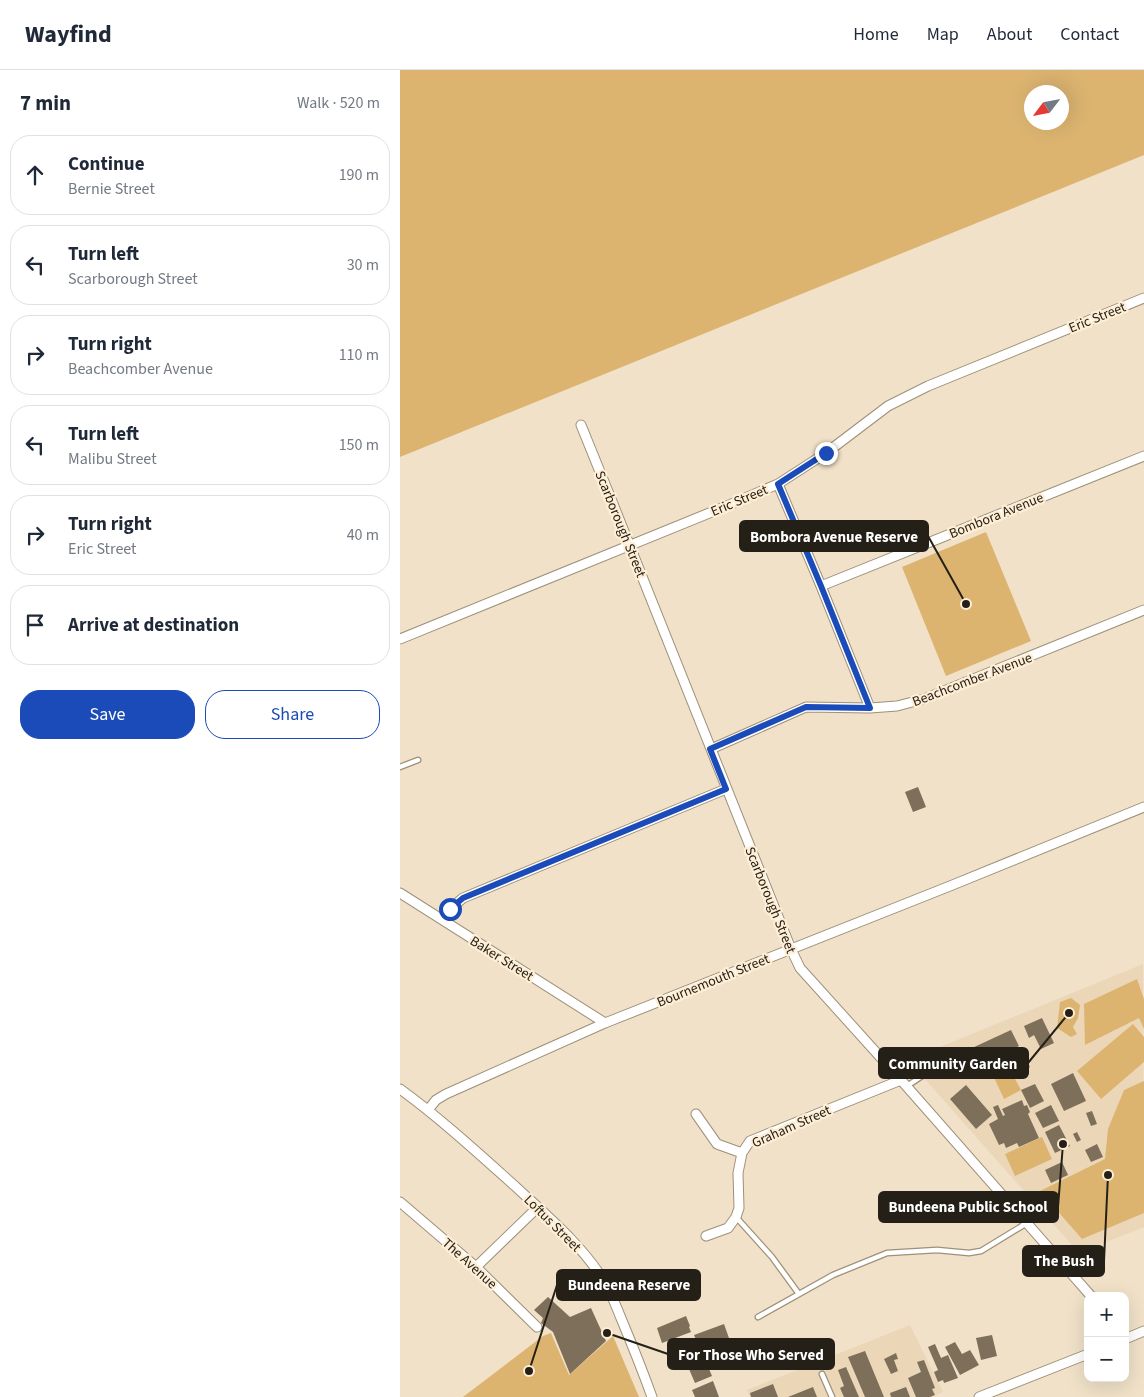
<!DOCTYPE html>
<meta charset="utf-8">
<style>
body{margin:0;font-family:"Source Sans 3",sans-serif;background:#f6f6f7;color:#1f2937}
.controls{position:absolute;right:15px;bottom:15px;display:grid;overflow:hidden;border-radius:10px;box-shadow:0 5px 20px #0002}
.controls button{width:45px;height:45px;display:grid;place-items:center;padding:0;border:0;border-bottom:1px solid #e0e1e3;background:#fff;color:#1f2937;font:25px sans-serif}
.compass{position:absolute;left:624px;top:15px;width:45px;height:45px;border-radius:50%;background:#fff;box-shadow:0 5px 20px #0002;rotate:238deg}
.stop{position:absolute;width:15px;height:15px;margin:-11px;border:4px solid #1a4bb8;border-radius:50%;background:#fff}
.stop.end{background:#1a4bb8;border-color:#fff;box-shadow:0 1px 5px #0008}
.list{margin:0;padding:0;list-style:none}
h2{display:flex;justify-content:space-between;align-items:center;height:65px;margin:0;padding:0 20px;font-size:21px}
h2 small{font-size:16px;font-weight:400;color:#747a83}
.list li{display:grid;grid-template-columns:32px 1fr auto;gap:15px;align-items:center;box-sizing:border-box;height:80px;margin:0 10px 10px;padding:0 10px;border:1px solid #e0e1e3;border-radius:20px}
.list b{display:block;font-size:19px;white-space:nowrap}
.list p{margin:0;font-size:16px;white-space:nowrap;color:#747a83}
.list em{font-size:16px;font-style:normal;color:#747a83}
.actions{display:flex;gap:10px;padding:15px 20px}
.actions a{flex:1;padding:11px 0;border:1px solid #1a4bb8;border-radius:20px;text-align:center;font-size:18px;color:#1a4bb8}
.actions .main{background:#1a4bb8;color:#fff}
.icon{flex:none;width:28px;height:28px;fill:none;stroke:currentColor;stroke-width:2;stroke-linecap:round;stroke-linejoin:round}
.map{position:relative;flex:none;width:744px;height:1327px;overflow:hidden}
header{display:flex;align-items:center;gap:30px;box-sizing:border-box;height:70px;padding:0 25px;background:#fff;border-bottom:1px solid #e0e1e3}
header strong{font-size:24px}
nav{display:flex;gap:28px;margin-inline-start:auto;font-size:18px}
main{display:flex}
aside{flex:1;background:#fff}
.map>svg:first-child{display:block}
</style>
<header>
<strong>Wayfind</strong>
<nav><a>Home</a><a>Map</a><a>About</a><a>Contact</a></nav>
</header>
<main>
<aside>
<h2>7 min<small>Walk · 520 m</small></h2>
<ul class="list">
<li><svg class="icon" aria-label="ahead" viewBox="0 0 24 24"><path d="M12 20V5M6 11l6-6 6 6"/></svg><div><b>Continue</b><p>Bernie Street</p></div><em>190 m</em></li>
<li><svg class="icon" aria-label="left" viewBox="0 0 24 24"><path d="M17 20v-9H6M10 6l-5 5 5 5"/></svg><div><b>Turn left</b><p>Scarborough Street</p></div><em>30 m</em></li>
<li><svg class="icon" aria-label="right" viewBox="0 0 24 24"><path d="M7 20v-9h11M14 6l5 5-5 5"/></svg><div><b>Turn right</b><p>Beachcomber Avenue</p></div><em>110 m</em></li>
<li><svg class="icon" aria-label="left" viewBox="0 0 24 24"><path d="M17 20v-9H6M10 6l-5 5 5 5"/></svg><div><b>Turn left</b><p>Malibu Street</p></div><em>150 m</em></li>
<li><svg class="icon" aria-label="right" viewBox="0 0 24 24"><path d="M7 20v-9h11M14 6l5 5-5 5"/></svg><div><b>Turn right</b><p>Eric Street</p></div><em>40 m</em></li>
<li><svg class="icon" aria-label="arrive" viewBox="0 0 24 24"><path d="M6 21V4h12l-3 4 3 4H6"/></svg><div><b>Arrive at destination</b></div></li>
</ul>
<div class="actions"><a class="main">Save</a><a>Share</a></div>
</aside>
<div class="map">
<svg width="744" height="1327" viewBox="0 0 744 1327">
<rect width="100%" height="100%" fill="#f0e1c8"/>
<path fill="#ebd7b8" d="M743,894L744,1157L679,1183L508,990Z
M510,1255L543,1322L532,1327H350L347,1320Z"/>
<path fill="#dcb470" fill-rule="evenodd" d="M0,0H744V85L0,387ZM632,22H662V52H632Z
M586,462L631,571L546,606L502,497Z
M737,909L744,929V959L739,948L685,975L684,934Z
M671,928L680,935L678,948L673,957L677,964L671,967L657,958L660,932Z
M733,954L744,967V992L701,1029L677,1001Z
M607,994L621,1020L604,1029L591,1001Z
M744,1011V1143L682,1169L640,1121L705,1089L708,1059L724,1020Z
M642,1067L652,1089L615,1106L605,1084Z
M151,1263L169,1305L213,1266L239,1327H63L143,1266Z"/>
<path fill="#7d6f59" d="M518,717L526,737L513,742L505,722Z
M642,948L654,973L641,979L634,965L629,968L624,956Z
M611,960L619,976L554,1007L546,990Z
M624,986L630,997L622,1002L615,990Z
M673,1003L686,1031L664,1041L651,1014Z
M635,1014L644,1031L630,1038L621,1020Z
M566,1015L592,1045L576,1059L550,1029Z
M622,1030L624,1036L627,1035L630,1042L628,1044L639,1068L619,1077L617,1073L606,1078L604,1073L599,1075L589,1054L598,1049L593,1037L598,1035L603,1046L605,1045L602,1039Z
M651,1035L659,1051L643,1058L635,1043Z
M692,1041L697,1054L691,1056L686,1043Z
M659,1055L670,1076L655,1083L645,1062Z
M677,1062L681,1070L677,1072L673,1064Z
M697,1074L703,1087L691,1092L685,1080Z
M662,1092L668,1105L651,1113L645,1100Z
M148,1227L170,1247L191,1238L206,1271L170,1304L153,1262L141,1253L143,1248L134,1240Z
M286,1246L290,1256L289,1257L291,1262L262,1273L257,1258Z
M324,1254L330,1271L310,1279L308,1275L300,1279L294,1265Z
M592,1265L597,1286L581,1290L576,1268Z
M555,1272L562,1284L570,1280L579,1295L560,1305L545,1277Z
M535,1274L541,1288L548,1285L558,1308L544,1313L543,1310L538,1312L534,1302L538,1300L528,1277Z
M465,1281L484,1327H465L448,1287Z
M496,1283L498,1289L494,1290L498,1301L491,1304L484,1289Z
M303,1285L312,1306L295,1313L286,1292Z
M524,1290L535,1318L532,1319L535,1325L530,1327H516L508,1308L521,1302L517,1292Z
M446,1297L459,1327H444L440,1318L444,1316L438,1300Z
M313,1311L319,1327H295L292,1320Z
M373,1314L378,1327H351L350,1323Z
M413,1317L417,1327H388Z
M506,1317L510,1327H491L490,1323Z"/>
<g fill="none" stroke-linecap="round" stroke-linejoin="round">
<defs>
<path id="lane" d="M0,697L18,690
M507,1016L522,1006L540,1002
M336,1147L372,1187L399,1224
M358,1247L433,1205L487,1183L537,1180L569,1183L581,1181L627,1153
M422,1304L432,1327"/>
<path id="street" d="M181,355C252,529 320,704 391,879L400,898L501,1010L691,1226
M378,414L421,516L470,638
M421,516L744,386
M0,569L329,435L378,414L426,383L488,336L528,316L744,228
M311,679L406,637L470,638L497,636L524,629L744,540
M0,823L205,953
M44,851L50,839L63,828L326,719
M0,1019C41,1049 78,1083 116,1117C147,1146 182,1175 204,1211C212,1224 217,1239 223,1253C233,1277 243,1302 252,1327
M28,1040L36,1030L46,1024L205,953L550,816L744,737
M296,1044L317,1074L342,1083L350,1071L501,1010
M0,1132L76,1197L137,1257
M306,1166L328,1158L336,1147L339,1138L338,1103L342,1083
M76,1197L138,1137
M725,1269L744,1261
M579,1327L688,1284"/>
</defs>
<use href="#lane" stroke="#9e9079" stroke-width="7"/>
<use href="#street" stroke="#9e9079" stroke-width="11"/>
<use href="#lane" stroke="#fff" stroke-width="4.5"/>
<use href="#street" stroke="#fff" stroke-width="9"/>
</g>
<g fill="none" stroke-linecap="round" stroke-linejoin="round">
<path stroke="#1a4bb8" stroke-width="6" d="M50,839L63,828L326,719L310,679L406,637L470,638L421,516L378,414L426,383"/>
</g>
<g text-anchor="middle" stroke-width="4.5" stroke-linejoin="round" paint-order="stroke">
<g font-size="14" fill="#252017" stroke="#feeed5">
<text transform="translate(697 247) rotate(-22)" y="5">Eric Street</text>
<text transform="translate(339 430) rotate(-23)" y="5">Eric Street</text>
<text transform="translate(596 445) rotate(-22)" y="5">Bombora Avenue</text>
<text transform="translate(221 454) rotate(68)" y="5">Scarborough Street</text>
<text transform="translate(572 609) rotate(-21)" y="5">Beachcomber Avenue</text>
<text transform="translate(371 830) rotate(68)" y="5">Scarborough Street</text>
<text transform="translate(102 888) rotate(32)" y="5">Baker Street</text>
<text transform="translate(313 910) rotate(-22)" y="5">Bournemouth Street</text>
<text transform="translate(391 1056) rotate(-24)" y="5">Graham Street</text>
<text transform="translate(153 1153) rotate(45)" y="5">Loftus Street</text>
<text transform="translate(70 1193) rotate(42)" y="5">The Avenue</text>
</g>
</g>
<path fill="none" stroke="#252017" stroke-width="2" d="M566 534L528 466M669 943L628 993M663 1074L658 1137M708 1105L704 1191M129 1301L157 1215M207 1263L268 1284"/>
<g fill="#252017" stroke="#feeed5" stroke-width="2">
<circle cx="566" cy="534" r="5"/>
<circle cx="669" cy="943" r="5"/>
<circle cx="663" cy="1074" r="5"/>
<circle cx="708" cy="1105" r="5"/>
<circle cx="129" cy="1301" r="5"/>
<circle cx="207" cy="1263" r="5"/>
</g>
<g fill="#252017" stroke="#252017" stroke-width="2">
<rect x="340" y="451" width="188" height="30" rx="5"/>
<rect x="479" y="978" width="149" height="30" rx="5"/>
<rect x="479" y="1122" width="179" height="30" rx="5"/>
<rect x="623" y="1176" width="81" height="30" rx="5"/>
<rect x="157" y="1200" width="143" height="30" rx="5"/>
<rect x="268" y="1269" width="166" height="30" rx="5"/>
</g>
<g font-size="15" text-anchor="middle" font-weight="bold" fill="#fff">
<text x="434" y="472">Bombora Avenue Reserve</text>
<text x="553" y="999">Community Garden</text>
<text x="568" y="1142">Bundeena Public School</text>
<text x="664" y="1196">The Bush</text>
<text x="229" y="1220">Bundeena Reserve</text>
<text x="351" y="1290">For Those Who Served</text>
</g>
</svg>
<div class="controls">
<button>+</button>
<button>−</button>
</div>
<svg class="compass" viewBox="-18 -18 36 36"><path d="M0-13l5 13h-10z" fill="#e53935"/><path d="M0 13l5-13h-10z" fill="#747a83"/></svg>
<div class="stop" style="left:50px;top:839px"></div>
<div class="stop end" style="left:426px;top:383px"></div>
</div>
</main>
